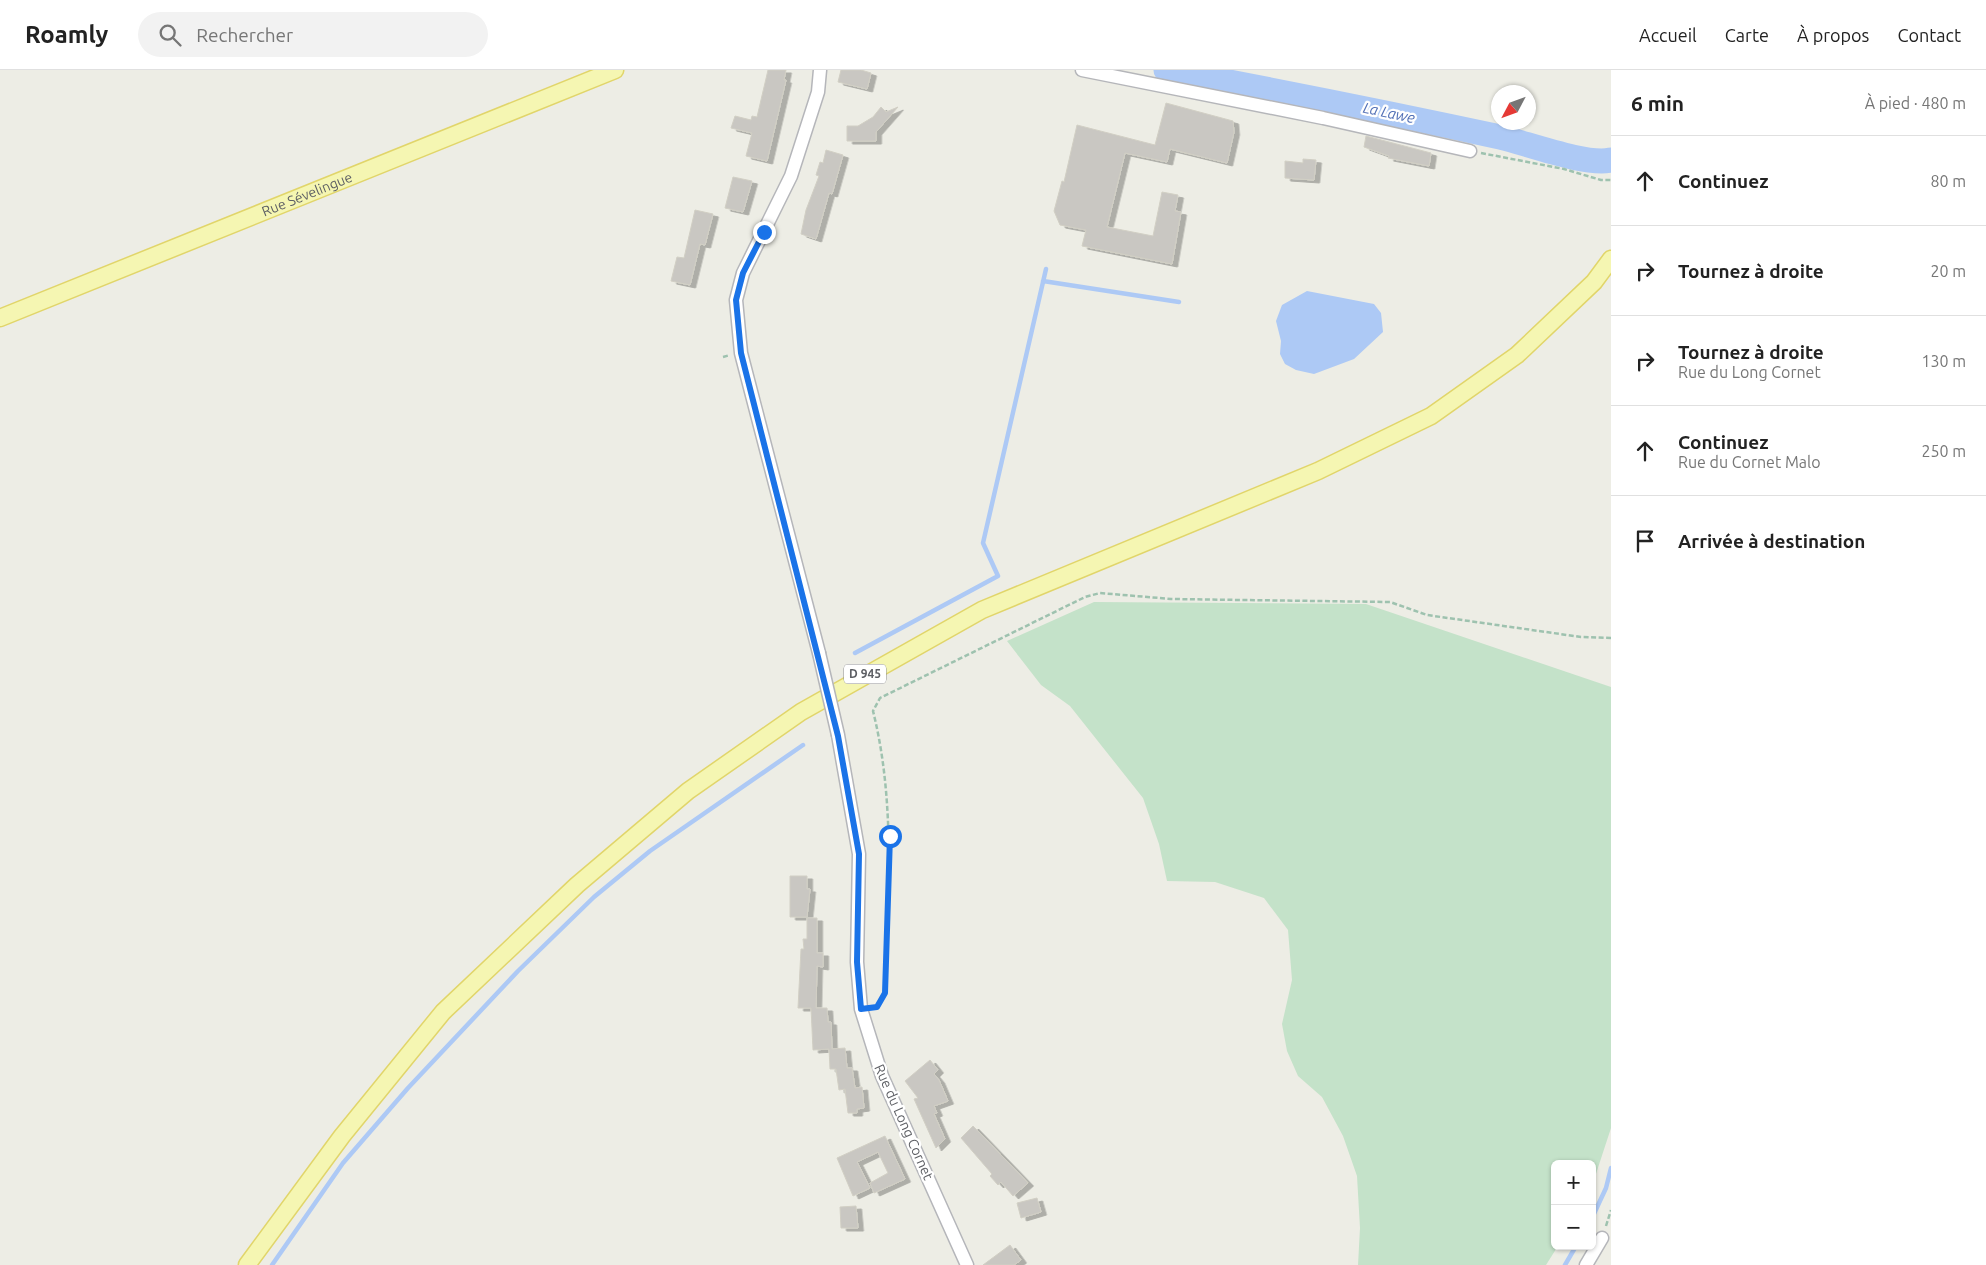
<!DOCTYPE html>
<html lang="fr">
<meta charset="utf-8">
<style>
body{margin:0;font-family:Ubuntu,sans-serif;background:#f2f2f2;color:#222}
.controls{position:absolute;right:15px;bottom:15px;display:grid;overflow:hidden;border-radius:8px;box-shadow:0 1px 4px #0004}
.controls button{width:45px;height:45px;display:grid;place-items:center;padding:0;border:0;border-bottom:1px solid #e0e0e0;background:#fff;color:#222;font:25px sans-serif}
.compass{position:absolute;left:1491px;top:15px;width:45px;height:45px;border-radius:50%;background:#fff;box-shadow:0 1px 4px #0004;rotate:229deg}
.stop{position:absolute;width:15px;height:15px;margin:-11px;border:4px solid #1a73e8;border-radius:50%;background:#fff}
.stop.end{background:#1a73e8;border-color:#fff;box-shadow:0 1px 5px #0008}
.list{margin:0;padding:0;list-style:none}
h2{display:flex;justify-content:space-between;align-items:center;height:65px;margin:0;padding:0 20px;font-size:21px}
h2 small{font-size:16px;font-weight:400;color:#767676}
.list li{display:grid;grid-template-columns:32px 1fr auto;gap:15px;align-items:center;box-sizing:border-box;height:90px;padding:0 20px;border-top:1px solid #e0e0e0}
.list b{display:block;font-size:19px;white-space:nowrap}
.list p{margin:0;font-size:16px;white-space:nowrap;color:#767676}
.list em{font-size:16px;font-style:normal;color:#767676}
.icon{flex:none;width:28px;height:28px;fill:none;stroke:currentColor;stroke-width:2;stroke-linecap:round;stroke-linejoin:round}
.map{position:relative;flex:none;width:1611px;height:1195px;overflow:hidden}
header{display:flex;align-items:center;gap:30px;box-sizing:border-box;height:70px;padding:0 25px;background:#fff;border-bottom:1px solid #e0e0e0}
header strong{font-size:24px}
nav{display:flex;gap:28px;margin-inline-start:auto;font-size:18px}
.search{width:350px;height:45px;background:#f2f2f2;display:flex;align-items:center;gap:12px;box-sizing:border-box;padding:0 18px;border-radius:28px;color:#767676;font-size:19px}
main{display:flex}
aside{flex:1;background:#fff}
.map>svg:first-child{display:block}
</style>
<header>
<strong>Roamly</strong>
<div class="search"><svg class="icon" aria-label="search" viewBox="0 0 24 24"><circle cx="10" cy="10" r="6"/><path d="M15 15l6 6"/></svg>Rechercher</div>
<nav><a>Accueil</a><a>Carte</a><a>À propos</a><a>Contact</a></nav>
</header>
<main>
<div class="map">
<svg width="1611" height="1195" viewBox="0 0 1611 1195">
<defs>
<filter id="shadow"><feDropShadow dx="5.5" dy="3" stdDeviation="0" flood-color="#0004"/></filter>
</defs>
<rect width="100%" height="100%" fill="#edede5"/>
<path fill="#c4e2c9" d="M1094,532L1366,534L1611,617V1058L1592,1116V1094H1555V1176H1558L1546,1195H1358L1360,1158L1357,1106L1343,1066L1322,1027L1298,1006L1287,981L1282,954L1292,910L1288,860L1264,828L1215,812L1167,811L1159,774L1143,728L1070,636L1041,615L1007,571Z"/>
<path fill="#adc9f5" d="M1307,221L1374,234L1381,243L1383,262L1354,289L1314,304L1296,300L1285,294L1280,284L1281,271L1276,251L1282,235Z"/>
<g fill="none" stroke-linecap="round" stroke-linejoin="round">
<path stroke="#adc9f5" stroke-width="4.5" d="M1043,211L1179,232
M855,583L998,506L983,473L1046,199
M1592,1148L1606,1118L1611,1098
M272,1195L343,1093L408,1018L518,901L594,827L650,781L803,675
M1565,1195L1576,1176"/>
<path stroke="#adc9f5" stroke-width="25" d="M1166,0C1278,21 1389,43 1500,67C1526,73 1587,96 1611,90"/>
</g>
<path fill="#c9c7c2" stroke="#d1cfc4" filter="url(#shadow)" d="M768,0H786L784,10H786L767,91L746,86L752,63L731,58L735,46L751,50L752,46L757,47Z
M841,0H861L871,3L867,19L838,12Z
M1166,33L1233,51L1234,62L1227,93L1170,79L1167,92L1125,83L1107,157L1153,166L1162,122L1178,125L1175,141L1181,142L1172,194L1082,176L1086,160L1060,155L1054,141L1062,111L1064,112L1077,55L1155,75Z
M881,37L886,42L898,37L876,62V71H847V56H858L873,47Z
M1366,66L1431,83L1429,96L1388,88L1389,86L1364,77Z
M826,80L843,85L832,124L829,123L816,169L801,164L806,140L819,106L816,105L820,92L823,93Z
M1303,89L1316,90L1314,110L1285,108V91L1303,93Z
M733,107L752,111L743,142L725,138Z
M695,140L713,144L705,175L700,174L690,215L671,211L677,187L684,188Z
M790,806H807V819H810L807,847H790Z
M807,848H817V883H823V897L817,896L816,938H827L828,952H831L832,979L845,978L847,998H852L855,1018L862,1017L864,1038L857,1039V1043H848L845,1019L839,1020L836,999H830L829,979L813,980L811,938H798L801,879H804L803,869H807Z
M930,990L938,1000L934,1004L939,1010L948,1031L934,1036L937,1043L934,1044L945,1069L936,1078L914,1029L918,1028L905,1011Z
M973,1056L1028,1113L1013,1126L1001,1112L998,1115L990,1106L992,1104L961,1068Z
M885,1066L905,1109L874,1123L870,1113L888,1103L878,1082L857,1092L870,1118L853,1126L837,1088Z
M1037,1128L1041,1142L1021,1148L1017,1133Z
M856,1136L858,1158H841L840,1137Z
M1010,1175L1021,1190L1014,1195H983Z"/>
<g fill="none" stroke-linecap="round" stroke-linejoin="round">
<defs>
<path id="minor" d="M1082,0L1323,48L1470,81
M819,583L741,283L736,230L743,203L791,106L818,22L820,0
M838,665L859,784L857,892L861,939L882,1006L967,1195
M1586,1195L1602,1168"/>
<g id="major">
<path id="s1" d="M0,248L615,0"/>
<path d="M247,1195L342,1066L443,942L577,815L688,721L801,642L982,540L1318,401L1431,346L1517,285L1594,212L1611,189"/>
</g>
</defs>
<use href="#minor" stroke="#b5b6ba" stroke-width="15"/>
<use href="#major" stroke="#e1d56a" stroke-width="19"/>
<path stroke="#9ec2af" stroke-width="2.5" stroke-dasharray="5 2.5" stroke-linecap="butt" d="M1481,83L1564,99L1601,110H1611
M723,287L730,285
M873,938L877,937L885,923C888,828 896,733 873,641L880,628L1085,527L1100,523L1171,529L1390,532L1427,545L1581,567L1611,568
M1606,1156L1611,1140"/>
<use href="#minor" stroke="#fff" stroke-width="12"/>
<use href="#major" stroke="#f5f6b2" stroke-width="16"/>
<defs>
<path id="minor-bridge" d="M819,583L838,665"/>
</defs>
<use href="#minor-bridge" stroke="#b5b6ba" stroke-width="15" stroke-linecap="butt"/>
<use href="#minor-bridge" stroke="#fff" stroke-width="12"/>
</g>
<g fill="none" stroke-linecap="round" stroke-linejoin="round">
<path stroke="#1a73e8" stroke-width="6" d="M764,162L743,203L736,230L741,283L838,666L859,784L857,892L861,939L877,937L885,923L890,766"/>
</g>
<g text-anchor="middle" stroke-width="4.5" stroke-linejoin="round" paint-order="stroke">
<rect fill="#fff" stroke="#8e8f92" stroke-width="1" x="844" y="594.5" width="42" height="19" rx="4"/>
<g font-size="12" font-weight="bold" fill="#5d5f64">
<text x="865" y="608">D 945</text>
</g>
<g font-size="14" fill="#5d5f64" stroke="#fff">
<text dy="5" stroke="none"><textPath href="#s1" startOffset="331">Rue Sévelingue</textPath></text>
<text transform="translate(904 1052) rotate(66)" y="5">Rue du Long Cornet</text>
</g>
<g font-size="15" font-style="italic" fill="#5371b6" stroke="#fff">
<text transform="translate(1389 43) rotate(12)" y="5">La Lawe</text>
</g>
</g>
</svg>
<div class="controls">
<button>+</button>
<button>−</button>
</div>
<svg class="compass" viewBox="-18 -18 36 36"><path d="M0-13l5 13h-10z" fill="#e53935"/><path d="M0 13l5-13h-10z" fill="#767676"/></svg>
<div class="stop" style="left:890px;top:766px"></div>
<div class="stop end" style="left:764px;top:162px"></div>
</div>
<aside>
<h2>6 min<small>À pied · 480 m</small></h2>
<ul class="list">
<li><svg class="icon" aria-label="ahead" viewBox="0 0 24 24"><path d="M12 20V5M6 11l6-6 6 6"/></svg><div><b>Continuez</b></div><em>80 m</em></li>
<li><svg class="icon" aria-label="right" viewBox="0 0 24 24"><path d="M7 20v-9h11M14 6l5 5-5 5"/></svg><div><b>Tournez à droite</b></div><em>20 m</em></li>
<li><svg class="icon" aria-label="right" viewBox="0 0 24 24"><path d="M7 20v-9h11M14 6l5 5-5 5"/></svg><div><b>Tournez à droite</b><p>Rue du Long Cornet</p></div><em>130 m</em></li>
<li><svg class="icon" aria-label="ahead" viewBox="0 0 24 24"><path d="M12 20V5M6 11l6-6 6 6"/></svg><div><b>Continuez</b><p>Rue du Cornet Malo</p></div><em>250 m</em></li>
<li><svg class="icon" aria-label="arrive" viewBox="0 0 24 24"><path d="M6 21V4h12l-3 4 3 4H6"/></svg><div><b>Arrivée à destination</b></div></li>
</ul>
</aside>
</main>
